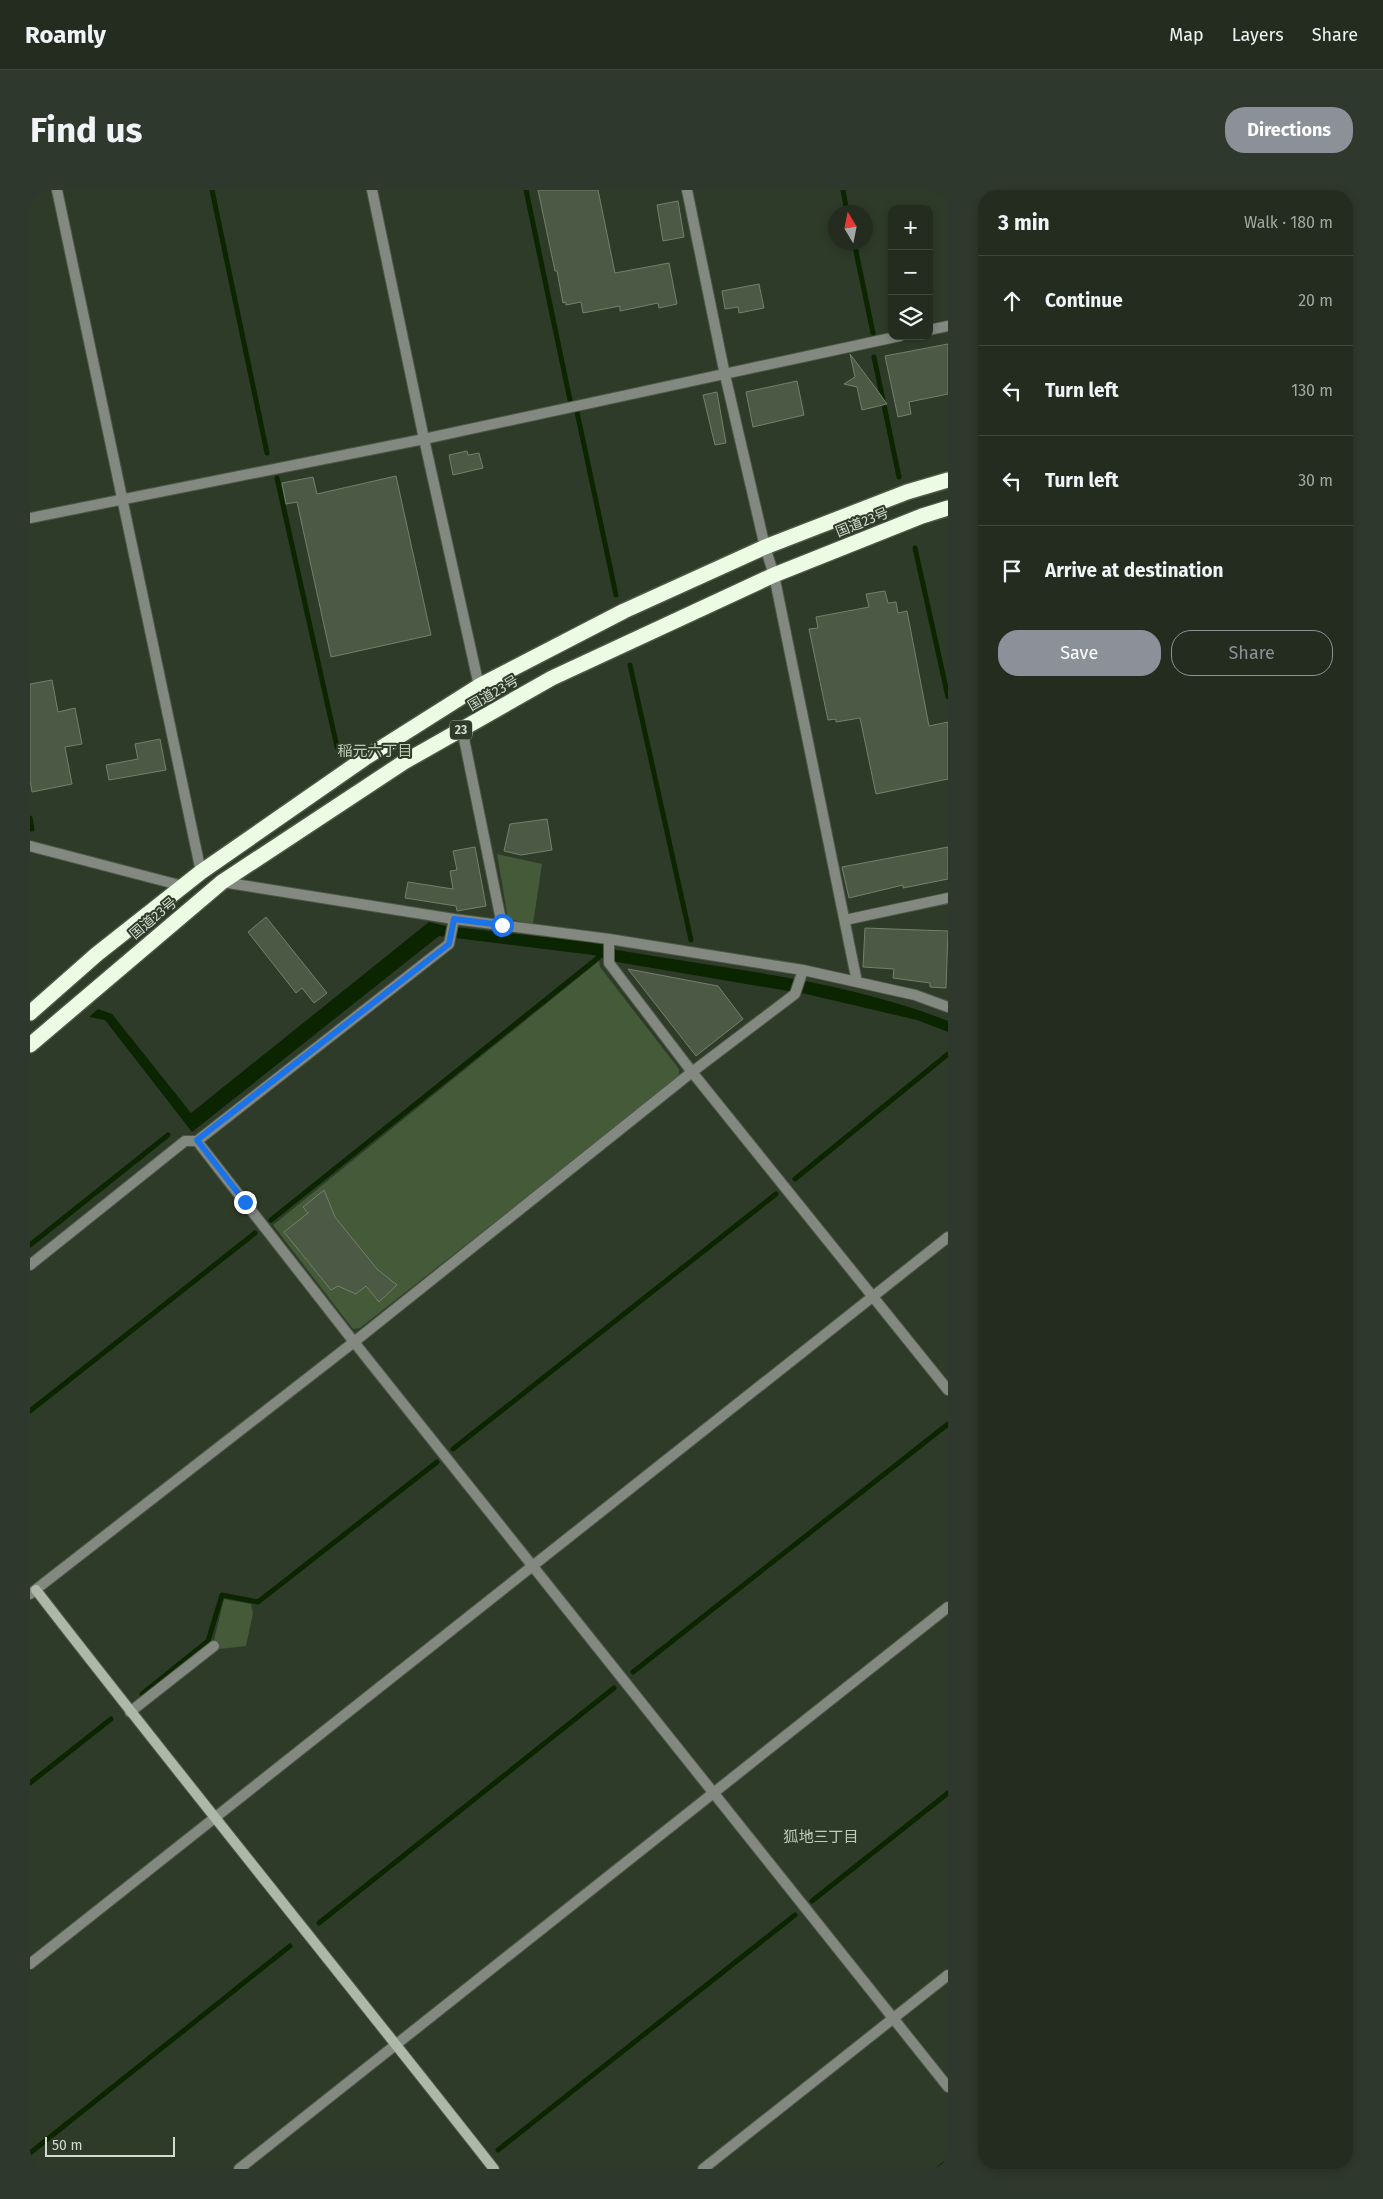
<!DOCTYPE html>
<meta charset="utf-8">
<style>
body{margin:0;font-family:"Fira Sans","Noto Sans JP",sans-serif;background:#2f382c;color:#f1f3f6}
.controls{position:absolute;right:15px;top:15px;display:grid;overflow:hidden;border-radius:10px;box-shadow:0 2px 8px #0003}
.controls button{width:45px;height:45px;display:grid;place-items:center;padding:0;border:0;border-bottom:1px solid #40483d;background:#232c1f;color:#f1f3f6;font:25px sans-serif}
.compass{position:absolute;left:798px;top:15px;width:45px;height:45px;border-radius:50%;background:#232c1f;box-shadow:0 2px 8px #0003;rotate:350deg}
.scale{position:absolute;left:15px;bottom:12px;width:130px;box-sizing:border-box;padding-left:5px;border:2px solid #d3dbd0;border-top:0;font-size:14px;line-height:18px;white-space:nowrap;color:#d3dbd0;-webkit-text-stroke:4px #2f3b29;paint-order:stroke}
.stop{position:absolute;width:15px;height:15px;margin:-11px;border:4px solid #1a73e8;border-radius:50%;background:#fff}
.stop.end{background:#1a73e8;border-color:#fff;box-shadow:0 1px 5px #0008}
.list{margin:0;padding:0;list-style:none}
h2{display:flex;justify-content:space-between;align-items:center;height:65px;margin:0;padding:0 20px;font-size:21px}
h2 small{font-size:16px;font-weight:400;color:#a3a7a4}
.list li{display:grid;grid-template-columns:32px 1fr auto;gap:15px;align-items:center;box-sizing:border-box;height:90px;padding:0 20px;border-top:1px solid #40483d}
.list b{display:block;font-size:19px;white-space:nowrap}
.list em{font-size:16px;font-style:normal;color:#a3a7a4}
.actions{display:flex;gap:10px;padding:15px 20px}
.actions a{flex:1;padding:11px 0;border:1px solid #8c9099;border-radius:20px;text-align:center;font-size:18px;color:#8c9099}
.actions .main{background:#8c9099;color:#fff}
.icon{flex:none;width:28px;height:28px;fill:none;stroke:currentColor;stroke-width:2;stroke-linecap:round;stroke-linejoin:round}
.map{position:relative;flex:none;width:918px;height:1979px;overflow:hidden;border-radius:20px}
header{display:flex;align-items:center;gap:30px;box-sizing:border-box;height:70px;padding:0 25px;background:#232c1f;border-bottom:1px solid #40483d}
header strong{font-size:24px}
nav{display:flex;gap:28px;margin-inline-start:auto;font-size:18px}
.intro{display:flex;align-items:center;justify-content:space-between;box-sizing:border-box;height:120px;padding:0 30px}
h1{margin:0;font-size:35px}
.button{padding:12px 22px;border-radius:20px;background:#8c9099;color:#fff;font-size:18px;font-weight:700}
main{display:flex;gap:30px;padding:0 30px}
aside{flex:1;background:#232c1f;border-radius:20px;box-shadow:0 2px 8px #0003}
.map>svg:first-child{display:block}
</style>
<header>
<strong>Roamly</strong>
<nav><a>Map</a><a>Layers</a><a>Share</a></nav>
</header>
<div class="intro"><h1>Find us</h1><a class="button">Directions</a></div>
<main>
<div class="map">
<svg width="918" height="1979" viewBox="0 0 918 1979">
<rect width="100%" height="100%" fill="#2f3b29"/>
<path fill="#445a38" d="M467,664L512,674L503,734L478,729Z
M569,771L570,777L649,879V887L330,1138L323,1139L243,1035Z
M194,1409L221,1414L223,1423L216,1456L189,1459L184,1450Z"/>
<path fill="#0b2500" d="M399,732L415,736L570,753L587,760C696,779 815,790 918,831V842L887,830L776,804L587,772L563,765L409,746L162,942L75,830L59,827L68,819L82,824L161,923Z"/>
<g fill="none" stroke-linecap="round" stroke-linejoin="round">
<path stroke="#0b2500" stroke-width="5" d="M182,0L237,263
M496,0L540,210
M813,0L817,22
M824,52L843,143
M844,167L869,287
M547,222L586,405
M247,288L307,557
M885,358L918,507
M600,475L661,750
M0,628L2,639
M765,989L918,864
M241,1030L569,767
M0,1055L138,945
M0,1221L225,1043
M423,1259L746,1004
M603,1482L918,1234
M112,1504L178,1451L192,1405L228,1412L407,1272
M0,1593L81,1529
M782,1711L918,1603
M289,1733L584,1498
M468,1960L765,1725
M0,1963L260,1756
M908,1979L918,1971"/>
</g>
<path fill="#4c5945" stroke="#73816c" d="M508,0H568L585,83L639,73L647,114L629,118L628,113L590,121V116L553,123L551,112L536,115V112L533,113L527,81H525Z
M648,11L654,47L633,51L627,15Z
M729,94L734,118L709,123L708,117L695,119L692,101Z
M918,154V204L879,212L881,224L868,227L855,166Z
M820,164L847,200L857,214L832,220L827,197L814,194L825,187Z
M767,191L774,225L723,237L716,202Z
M687,202L696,253L685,255L673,205Z
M437,261L438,265L449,263L453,278L423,285L419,265Z
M366,286L401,445L301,467L267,312L256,314L252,293L283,287L287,304Z
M855,401L858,413L866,412L868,423L877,421L899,536L918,532V589L846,604L830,528L806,532V529L798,530L779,439L788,438L786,427L839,417L836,404Z
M22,490L28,522L45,518L52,554L35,557L42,594L2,602L0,591V494Z
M130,549L136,580L79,590L76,575L108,569L105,554Z
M517,629L522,660L491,665L474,661L480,634Z
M445,657L456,716L427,721L426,716L375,708L378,692L423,699L420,681L427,680L423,661Z
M918,657V689L873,698V695L819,708L812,677Z
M236,727L297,803L284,813L272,798L266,803L218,742Z
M835,738L918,741L916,798L900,797V793L863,788L864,779L833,777Z
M598,779L688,796L713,829L666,866Z
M294,1000L305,1027L347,1079L367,1095L349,1112L336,1096L326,1104L308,1096L301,1100L254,1042L278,1023L273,1017Z"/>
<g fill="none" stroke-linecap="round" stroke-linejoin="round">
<defs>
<path id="street" d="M27,0L171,682
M342,0L394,249L449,496
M657,0L695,185L735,357L744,385L827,792
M899,140L918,136
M0,328L394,249L870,146
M432,539L472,735
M0,656L153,696
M192,692L424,729L579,749L773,780L885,805L918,817
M815,730L918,708
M579,749V773L662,882L918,1200
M167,951L324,1152L918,1897
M0,1075L155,951H167L419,754L424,729
M0,1404L324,1152L662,882L765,804L773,780
M100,1522L184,1456
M0,1774L918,1047
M209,1979L918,1417
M673,1979L918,1785"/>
<path id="secondary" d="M6,1400C156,1594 312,1785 464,1979"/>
<path id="highway" d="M0,823L67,764L171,682L335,568L449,496L594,421L735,357L877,302L918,290
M0,855L192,692L374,572L522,488L744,385L892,326L918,318"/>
</defs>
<use href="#street" stroke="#4d5847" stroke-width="12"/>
<use href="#secondary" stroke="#4d5847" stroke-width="12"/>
<use href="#highway" stroke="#4d5847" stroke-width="18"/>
<use href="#street" stroke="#838980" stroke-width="10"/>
<use href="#secondary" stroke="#adb8a9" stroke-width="10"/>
<use href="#highway" stroke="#ecfce4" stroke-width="15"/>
</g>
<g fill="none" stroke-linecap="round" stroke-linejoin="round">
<path stroke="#1a73e8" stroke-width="6" d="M215,1012L167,950L419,754L424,729L472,735"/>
</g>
<g text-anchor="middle" stroke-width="4" stroke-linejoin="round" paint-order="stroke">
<rect fill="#2f3b29" stroke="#a2ab9e" stroke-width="1" x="420" y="530.5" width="22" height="19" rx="4"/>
<g font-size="12" font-weight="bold" fill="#d3dbd0">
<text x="431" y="544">23</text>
</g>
<g font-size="14" fill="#d3dbd0" stroke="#2f3b29">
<text transform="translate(832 332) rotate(-22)" y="5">国道23号</text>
<text transform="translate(463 503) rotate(-30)" y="5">国道23号</text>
<text transform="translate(123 728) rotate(-40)" y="5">国道23号</text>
</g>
<g font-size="15" fill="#beceb7" stroke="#2f3b29">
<text x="345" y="566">稲元六丁目</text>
<text x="791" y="1652">狐地三丁目</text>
</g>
</g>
</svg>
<div class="controls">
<button>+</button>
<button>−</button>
<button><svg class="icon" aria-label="layers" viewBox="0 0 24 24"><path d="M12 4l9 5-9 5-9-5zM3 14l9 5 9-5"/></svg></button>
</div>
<svg class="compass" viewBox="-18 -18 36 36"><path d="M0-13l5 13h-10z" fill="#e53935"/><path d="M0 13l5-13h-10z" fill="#a3a7a4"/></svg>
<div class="scale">50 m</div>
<div class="stop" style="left:472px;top:735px"></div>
<div class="stop end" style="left:215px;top:1012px"></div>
</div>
<aside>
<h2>3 min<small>Walk · 180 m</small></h2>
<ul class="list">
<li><svg class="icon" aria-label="ahead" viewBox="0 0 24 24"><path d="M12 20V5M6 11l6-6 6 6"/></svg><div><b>Continue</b></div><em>20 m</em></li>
<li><svg class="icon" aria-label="left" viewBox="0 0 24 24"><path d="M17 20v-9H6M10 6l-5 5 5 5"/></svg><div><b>Turn left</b></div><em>130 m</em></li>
<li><svg class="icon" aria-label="left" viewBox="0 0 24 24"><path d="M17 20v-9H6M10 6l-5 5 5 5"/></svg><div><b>Turn left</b></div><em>30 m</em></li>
<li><svg class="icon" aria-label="arrive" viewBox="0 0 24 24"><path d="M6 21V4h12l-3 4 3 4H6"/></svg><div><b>Arrive at destination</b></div></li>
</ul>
<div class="actions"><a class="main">Save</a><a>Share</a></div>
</aside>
</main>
